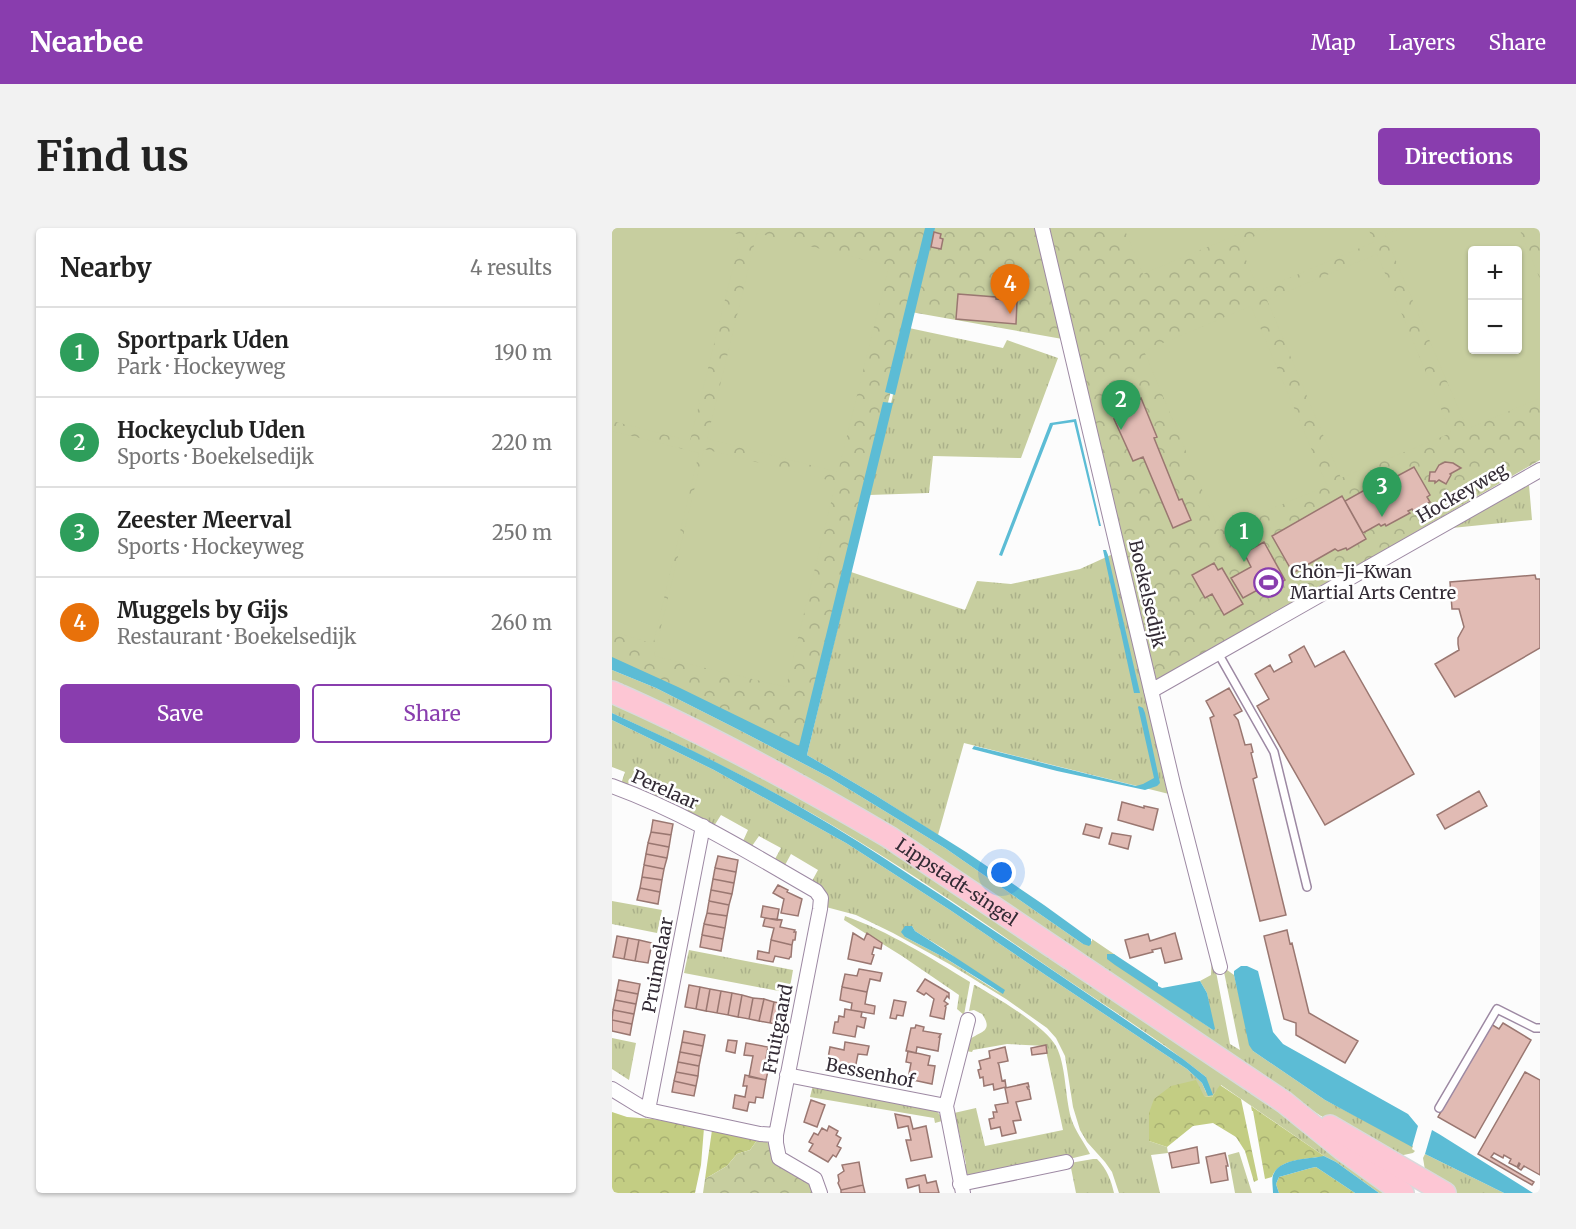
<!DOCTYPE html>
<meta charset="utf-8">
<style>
body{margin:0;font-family:Merriweather,serif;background:#f2f2f2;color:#222}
.controls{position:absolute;right:18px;top:18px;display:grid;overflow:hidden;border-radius:6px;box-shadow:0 2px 4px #0004}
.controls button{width:54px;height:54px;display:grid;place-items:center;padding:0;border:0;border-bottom:2px solid #e0e0e0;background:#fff;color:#222;font:30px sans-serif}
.you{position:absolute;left:390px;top:645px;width:21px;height:21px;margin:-15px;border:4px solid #fff;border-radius:50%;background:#1a73e8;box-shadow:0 0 0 9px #1a73e833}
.badge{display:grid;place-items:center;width:39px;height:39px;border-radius:50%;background:#893dae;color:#fff;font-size:20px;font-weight:700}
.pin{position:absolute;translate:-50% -50px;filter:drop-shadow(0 2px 3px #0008)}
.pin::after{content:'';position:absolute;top:32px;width:21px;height:18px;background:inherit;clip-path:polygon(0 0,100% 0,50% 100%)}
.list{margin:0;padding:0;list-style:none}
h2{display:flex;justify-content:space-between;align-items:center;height:78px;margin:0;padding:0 24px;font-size:26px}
h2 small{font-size:20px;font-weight:400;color:#767676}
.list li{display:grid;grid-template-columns:39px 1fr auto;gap:18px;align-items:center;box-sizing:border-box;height:90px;padding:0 24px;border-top:2px solid #e0e0e0}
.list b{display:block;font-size:22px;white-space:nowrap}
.list p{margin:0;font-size:20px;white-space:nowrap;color:#767676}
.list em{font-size:20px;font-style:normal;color:#767676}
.actions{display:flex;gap:12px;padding:18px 24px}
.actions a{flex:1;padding:14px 0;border:2px solid #893dae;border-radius:6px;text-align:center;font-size:21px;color:#893dae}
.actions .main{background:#893dae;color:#fff}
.map{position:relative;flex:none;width:928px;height:965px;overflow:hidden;border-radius:6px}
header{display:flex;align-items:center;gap:36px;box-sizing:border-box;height:84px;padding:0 30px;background:#893dae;color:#fff}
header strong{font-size:28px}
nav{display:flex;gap:33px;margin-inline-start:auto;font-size:21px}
.intro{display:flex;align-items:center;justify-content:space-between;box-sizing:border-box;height:144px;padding:0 36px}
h1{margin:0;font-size:42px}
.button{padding:15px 27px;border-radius:6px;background:#893dae;color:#fff;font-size:21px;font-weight:700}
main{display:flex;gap:36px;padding:0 36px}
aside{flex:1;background:#fff;border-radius:6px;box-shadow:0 2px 4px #0004}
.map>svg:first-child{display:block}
</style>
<header>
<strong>Nearbee</strong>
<nav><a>Map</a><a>Layers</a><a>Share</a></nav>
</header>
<div class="intro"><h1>Find us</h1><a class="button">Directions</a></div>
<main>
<aside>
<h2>Nearby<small>4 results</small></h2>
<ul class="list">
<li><span class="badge" style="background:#2e9e5b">1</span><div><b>Sportpark Uden</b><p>Park · Hockeyweg</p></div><em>190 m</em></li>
<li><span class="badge" style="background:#2e9e5b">2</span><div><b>Hockeyclub Uden</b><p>Sports · Boekelsedijk</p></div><em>220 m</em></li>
<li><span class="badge" style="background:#2e9e5b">3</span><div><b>Zeester Meerval</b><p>Sports · Hockeyweg</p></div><em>250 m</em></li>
<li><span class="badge" style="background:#e8710a">4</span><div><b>Muggels by Gijs</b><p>Restaurant · Boekelsedijk</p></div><em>260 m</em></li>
</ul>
<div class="actions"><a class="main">Save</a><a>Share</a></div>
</aside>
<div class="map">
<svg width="928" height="965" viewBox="0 0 928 965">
<defs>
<pattern id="grass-tufts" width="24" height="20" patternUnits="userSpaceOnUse" patternTransform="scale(1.5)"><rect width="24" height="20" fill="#c7ce9f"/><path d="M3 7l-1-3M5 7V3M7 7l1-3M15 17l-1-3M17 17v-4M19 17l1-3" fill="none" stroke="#abb18a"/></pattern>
<pattern id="forest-crowns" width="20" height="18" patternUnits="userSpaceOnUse" patternTransform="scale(1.5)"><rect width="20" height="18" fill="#c3cd83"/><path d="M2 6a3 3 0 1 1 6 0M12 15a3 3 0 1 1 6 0" fill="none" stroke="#a8b072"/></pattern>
<pattern id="park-crowns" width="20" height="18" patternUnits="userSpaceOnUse" patternTransform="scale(1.5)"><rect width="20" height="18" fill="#c7ce9f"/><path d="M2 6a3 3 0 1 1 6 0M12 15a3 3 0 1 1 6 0" fill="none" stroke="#abb18a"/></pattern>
</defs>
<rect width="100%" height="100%" fill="#fcfcfc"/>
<path fill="url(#grass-tufts)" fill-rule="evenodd" d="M297,100L391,120L395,112L446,130L409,230L321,228L317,265L257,267L280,176L279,175Z
M917,257L920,292L840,300Z
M501,326L557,566L352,515L326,607L263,567L195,527L239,344L353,382L365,353L399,356L468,341Z
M0,442L44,460L125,501L217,549L333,620L471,716L480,713V711L502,726L541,761L601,802L595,765L588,753L599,747L600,723L618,816L628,822L611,739L622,747L641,823L713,872L801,918L800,921L803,923L801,925L782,929L709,888L574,799L370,662L0,456Z
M0,473L48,494L236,594L697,903L785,965H767L724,934L712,928L609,857L600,869L592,868L537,913L555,919L556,925L539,927L548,965H507L500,944L493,934L475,914L468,902L461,879L453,828L444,810L435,800L394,771L339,737L281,705L244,687L214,679L216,674L214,664L200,653L206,642L179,626L173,637L163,631L169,620L147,608L140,618L131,613L136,602L109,587L102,598L75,584L79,572L51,559L46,570L40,568L44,556L21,547L15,558L9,556L13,544L0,539V492L102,542L234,615L338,682L435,748L575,841L590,855L594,864V849C547,811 495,779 445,745C371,694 296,642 218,596C148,555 74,519 0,485ZM300,698L303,703L332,721L388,765L333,730L293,709Z
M0,673L50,682L45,705L0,696Z
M233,688C276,703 319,730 358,754L352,787L345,781L347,767L290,728L232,692Z
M77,722L181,742L177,765L72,745Z
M362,757H363C385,770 432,797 444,818C454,837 453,868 459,890C463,903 472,914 478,926L457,931L381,944L380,942L368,944V947C356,947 355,949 350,937L354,936L346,900H342V885L364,880L373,918L451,902L433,818L395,816L361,822L360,824L354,823C354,821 356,814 357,813C363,804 384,806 370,786L362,782L357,783Z
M0,810L24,815L17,852L0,841Z
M201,857L314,881H323L328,887L330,893L323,895L322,890L198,869Z
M627,924L640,965H623L616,927Z
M813,926L892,965H843L814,948L811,930Z
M481,931H485C495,941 499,952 502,965H464L458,935Z"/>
<path fill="url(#forest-crowns)" d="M584,852L592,868L600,869L608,857L629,871L646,952L642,954L633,923L624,909L601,895L581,898L555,919L537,913V885L542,871L559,858Z
M639,878L712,928L711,930L706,929C690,932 667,931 660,949L653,951L641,883H640Z
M0,884L15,889L41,891L92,900L89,937L83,965H0Z
M100,902L146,911L138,922L125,926L115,938L93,951Z
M704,939L743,965H667L664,956L667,949L699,940Z"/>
<path fill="url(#park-crowns)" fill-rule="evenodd" d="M0,0H928V232L543,455L456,112L299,84L188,521L0,436ZM861,22H906V122H861Z
M146,911L154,913L194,950L204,965H91L93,951L115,938L125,926L138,922Z"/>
<path fill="#c7ce9f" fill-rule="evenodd" d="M0,0H101L129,7L78,213L0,193Z
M512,0H641L531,46Z
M661,0H756L762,14L647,63L627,15Z
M789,0H907L928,51V170L855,201L773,7ZM861,22H906V122H861Z
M145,5L277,38L226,244L95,211Z
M765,26L839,205L729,250L655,72Z
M639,78L715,258L607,302L532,123Z
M0,203L87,225L41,416L0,403Z
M92,221L224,254L174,459L42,428Z"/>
<path fill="#5cbcd5" d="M313,0H323L283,167L273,164Z
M271,174L281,175L195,527L263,567L354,624L432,677L479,711V716L477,718L471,716L333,620L217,549L125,501L44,460L0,442V429L66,459L187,518Z
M464,191L489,298H487L462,194L441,197L390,328L387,327L438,195Z
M491,322H494L496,327L528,465H522Z
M527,478L531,480L533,485L548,555L545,558L533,562L445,543L360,521L362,518L524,558L531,556L542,550L526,479Z
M0,485C75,519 149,555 219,597C256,619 293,644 330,668C411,722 491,776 571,831L594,849L601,867L596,868L590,855L575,841L435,748L338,682L234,615L102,542L0,492Z
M293,698H300L303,703L314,710L393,762L391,766L333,730L293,709L289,704Z
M495,726H502L546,755V758L550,760L588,753L595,765L603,801L601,802L503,737L495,731Z
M629,738H635L646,743L661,804L671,816L796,886L806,898L800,919L713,872L641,823L637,817L622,747V743Z
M820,902L827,906L921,965H892L813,926Z
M712,928L724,934L767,965H743L704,939L699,940L667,949L664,956L667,965H661C661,959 659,950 662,945C670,930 698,931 712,928Z"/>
<path fill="#e1bbb4" stroke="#9a7771" stroke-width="1.5" d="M322,4L329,6L328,10L331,11L329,21L319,19Z
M346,66L384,69V71L405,73L404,96L344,91Z
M529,170L545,209L542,210L567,272L570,271L579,292L561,300L531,229L521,233L502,191H504L500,182Z
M833,234L841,235L849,240L838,246L839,247L834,256L827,252L823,255V253H817L818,244H823L827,237Z
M802,239L818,267L815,269L818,274L801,283L800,281L796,283L798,285L774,298L773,296L769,298L767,296L751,305L733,273L776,249L778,252Z
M730,268L754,311L735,322L734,320L726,323L723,321L681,345L660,308Z
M652,314L673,352L654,364L651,359L631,370L619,350L639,339L632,325Z
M602,335L606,342L610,340L631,376L612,387L600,366L593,370L580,347Z
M923,347L924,351H928V420L843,469L823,436L847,422L846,416V410L852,399L847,381H840L838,354Z
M692,418L703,439L732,423L802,546L713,597L645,478L657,471L643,446L658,437L662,444L680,434L677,427Z
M617,460L630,483L622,487L626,492L633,517L639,516L641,524L639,525L645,549L641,551L674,687L648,693L598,490L602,488L594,473Z
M867,563L875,578L833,601L825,587Z
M510,574L532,580V578L546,581L541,602L506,592Z
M41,592L61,596L59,607L39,604Z
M474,596L490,600L487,610L471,606Z
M39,604L59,607L57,619L36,615Z
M500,605L519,608L516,621L497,616Z
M36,615L57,619L55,630L34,626Z
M34,626L55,630L52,641L32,637Z
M106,628L126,632L124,644L103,640Z
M32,637L52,641L50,652L30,649Z
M103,640L124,644L122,655L101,651Z
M30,649L50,652L48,664L28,660Z
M101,651L122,655L120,666L99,662Z
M166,657L176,662L175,664L190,671L186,688L169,685L172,671L161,665Z
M28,660L48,664L46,676L25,672Z
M99,662L120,666L117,677L97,673Z
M97,673L117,677L115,688L95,685Z
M151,678L167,681L165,692L149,689Z
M95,685L115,688L113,700L92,696Z
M153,690L170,692L168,699L183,702L182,704H184L183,712H181L180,717L159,712L162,700L151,698Z
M92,696L113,700L111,711L90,707Z
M675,702L678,716L680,715L697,785L746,813L733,835L684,807V795L672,791L652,708Z
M241,705L252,712L255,705L270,715L269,721L262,719L260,726L262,727L259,736L236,731Z
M563,705L570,731L553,735L549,720L540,722L541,724L518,730L513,712L536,706L538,713Z
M90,707L111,711L109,723L88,719Z
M5,708L16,710L12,731L1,729Z
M16,710L27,712L23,733L12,731Z
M27,712L40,715L36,735L23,733Z
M159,712L180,717L179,729H178L177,731L163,728L161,734L145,731L146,723L157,725Z
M247,741L270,745L268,753L258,751L255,764L230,759L233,746L245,748Z
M313,751L337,765V770L335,768L332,773L336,776L333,778L334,779L332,791L318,788L322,771L314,765L312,767L305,763Z
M7,752L28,756L26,766L5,762Z
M77,757L88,759L84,781L73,779Z
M88,759L98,761L94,783L84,781Z
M230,759L255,764L253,776L263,778L262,786L239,782L240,775L228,772Z
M98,761L109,763L105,785L94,783Z
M5,762L26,766L24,776L3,772Z
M109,763L120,765L116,787L105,785Z
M120,765L130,767L126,789L116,787Z
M130,767L141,770L137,791L126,789Z
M141,770L152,771L147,793L137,791Z
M152,771L162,774L158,795L147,793Z
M3,772L24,776L22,786L1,782Z
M282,772L294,774L291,788L285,787L284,791L278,790Z
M162,774L173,776L169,797L158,795Z
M233,781L250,784L249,789L254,790L252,800L245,798L243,809L221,805L223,794H226L227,788L232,789Z
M1,782L22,786L20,796L0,792Z
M0,792L20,796L18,807L0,803Z
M891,795L919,812L863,910L826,889L879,796L887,801Z
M304,797L312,799L311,803L329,806L327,809H328L326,823L305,819L304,825L294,823L299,800H303Z
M72,803L93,807L91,818L70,814Z
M116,812L125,813L123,825L114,823Z
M70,814L91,818L89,828L68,824Z
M233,814L257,818L255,827L246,826L243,841L215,836L218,819L232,822Z
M134,815L156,819L153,835H156L158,834L154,852L137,849L141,828L132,827Z
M434,817L435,825L420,827L419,820Z
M393,819L396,833L386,835L387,837L390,853L393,852L394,859L382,862L381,856L372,858L371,849L368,850L366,842L369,841L367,833L378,830L377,823Z
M296,823L318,828L316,837L323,838L320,856L296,851L299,835L294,834Z
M68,824L89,828L87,838L66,834Z
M66,834L87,838L86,848L64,844Z
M64,844L86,848L84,858L62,853Z
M913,844L928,852V947L912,938L909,942L906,940L908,936L907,935L905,939L897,935L899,931L892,927L891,930L882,925L879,929L922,954L920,957L866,926Z
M133,847L154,852L151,870L144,869L143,875L137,874L135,883L121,880L123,867L133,869L135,858H131Z
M62,853L84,858L82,868L60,864Z
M416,855L417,859H415L416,861H417L419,871L404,874L409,892L401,893L404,905L390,908L388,899L379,901L377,891L382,890L381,884H385L383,877L396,875L393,860Z
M199,872L213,877L205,899L192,894Z
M283,886L298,889L301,901L314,898L320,929L299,933L294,912H299L296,898L286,900Z
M217,898L226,903L224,907L229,910L225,918L229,920L224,929L221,927L216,934L197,923L201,916L197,914L202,905L206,907L210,900L215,903Z
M585,919L587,935L560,940L557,925Z
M613,925L616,938H614L616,952L599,955L594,929Z
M247,934L251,957L229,962L226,955L227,953L226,947L232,943L230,937Z
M313,947L315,955L324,953L327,965H308L307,957L296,960L294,951Z
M251,957L253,965H229V962Z"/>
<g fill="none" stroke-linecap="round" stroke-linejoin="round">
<defs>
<path id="lane" d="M606,425L662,524L695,659
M827,880L885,781L923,800H928"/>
<path id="street" d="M430,0L562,560L608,739
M539,463L928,242
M0,558C72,584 138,625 204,663L209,670L208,681L164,907L148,906L36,882L26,877L0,861
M175,847L334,878
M36,882L91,598
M164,907V915L167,930L203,951L208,965
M348,956L454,934
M351,965L334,878L356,792"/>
<g id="primary">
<path id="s1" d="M0,464C96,506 187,556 277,609L672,874L730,921L791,965"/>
<path d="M718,898L833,965"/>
</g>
</defs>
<use href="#lane" stroke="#9d89a3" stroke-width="10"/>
<use href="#street" stroke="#9d89a3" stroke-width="16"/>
<use href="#primary" stroke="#dad9db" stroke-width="24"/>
<use href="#lane" stroke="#fff" stroke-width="7"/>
<use href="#street" stroke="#fff" stroke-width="14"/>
<use href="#primary" stroke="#fdc6d4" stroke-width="21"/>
</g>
<defs>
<symbol id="stadium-ring" viewBox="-11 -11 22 22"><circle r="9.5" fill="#fff" stroke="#893dae" stroke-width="1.5"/><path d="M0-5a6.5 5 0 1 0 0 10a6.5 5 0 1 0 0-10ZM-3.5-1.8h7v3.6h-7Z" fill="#893dae"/></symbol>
</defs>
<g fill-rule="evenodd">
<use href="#stadium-ring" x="640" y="338" width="33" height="33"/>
</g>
<g text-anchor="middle" stroke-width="5" stroke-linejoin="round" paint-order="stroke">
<g font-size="18" fill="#332b35" stroke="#fff">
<text transform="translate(850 265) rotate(-30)" y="6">Hockeyweg</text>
<text transform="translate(535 366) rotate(77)" y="6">Boekelsedijk</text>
<text transform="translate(53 562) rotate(24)" y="6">Perelaar</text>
<text dy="6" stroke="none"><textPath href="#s1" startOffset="394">Lippstadt-singel</textPath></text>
<text transform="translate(46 737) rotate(-79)" y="6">Pruimelaar</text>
<text transform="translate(166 801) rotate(-79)" y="6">Fruitgaard</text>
<text transform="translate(258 845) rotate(11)" y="6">Bessenhof</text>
</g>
<g font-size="18" fill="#332b35" stroke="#fff" text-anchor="start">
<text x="678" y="350">Chön-Ji-Kwan<tspan x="678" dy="21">Martial Arts Centre</tspan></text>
</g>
</g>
</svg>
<div class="controls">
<button>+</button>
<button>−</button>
</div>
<div class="you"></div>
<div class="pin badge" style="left:632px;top:334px;background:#2e9e5b">1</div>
<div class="pin badge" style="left:509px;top:202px;background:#2e9e5b">2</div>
<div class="pin badge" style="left:770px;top:289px;background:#2e9e5b">3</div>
<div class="pin badge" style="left:398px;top:86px;background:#e8710a">4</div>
</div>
</main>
